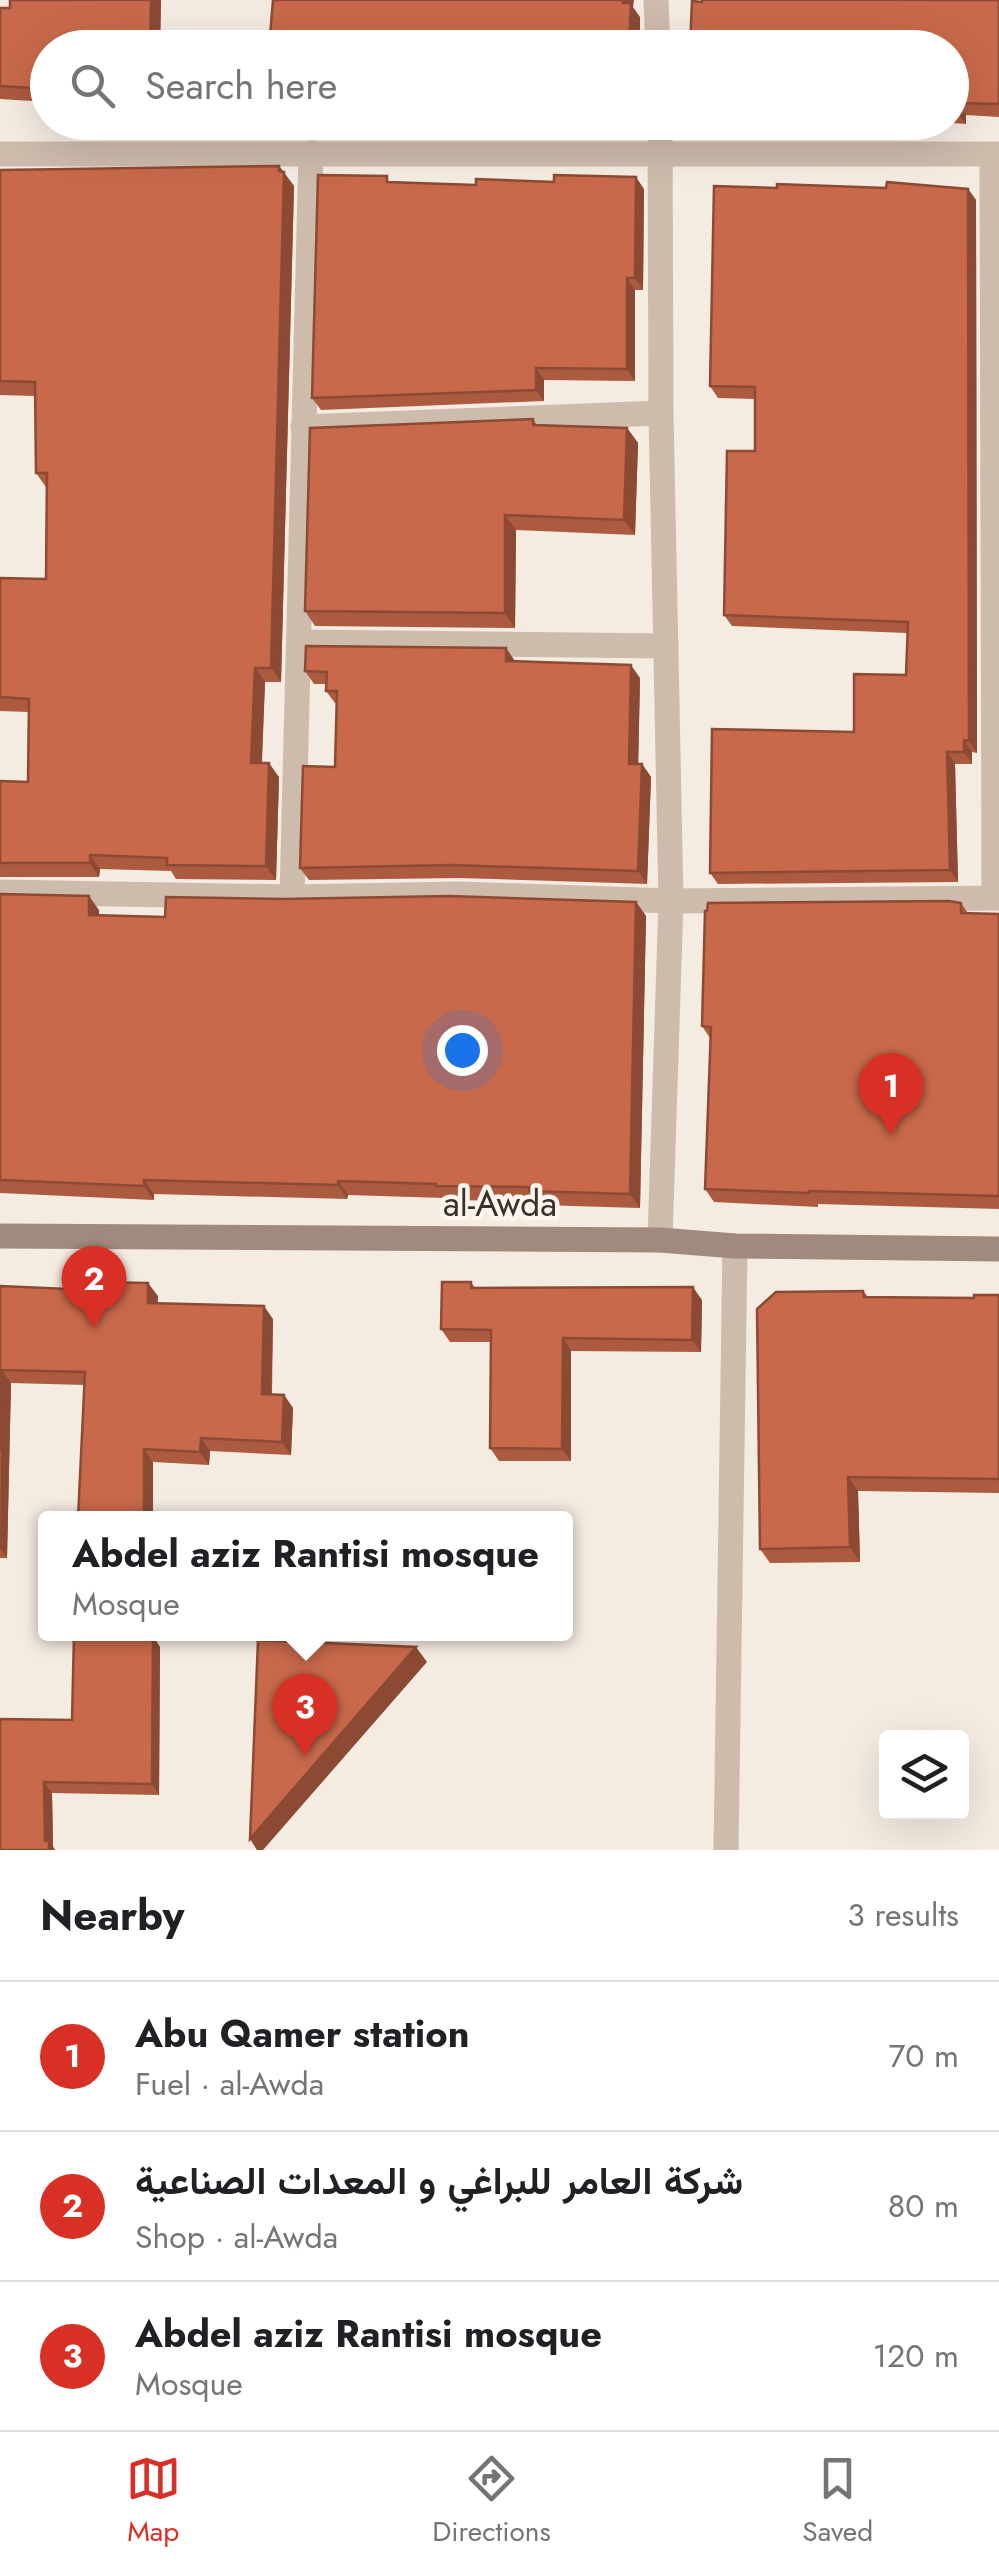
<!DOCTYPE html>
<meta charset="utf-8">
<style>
body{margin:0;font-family:Jost,Vazirmatn,sans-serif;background:#f6f6f6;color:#202124}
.controls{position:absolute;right:30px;bottom:30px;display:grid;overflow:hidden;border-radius:10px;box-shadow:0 10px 40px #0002}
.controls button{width:90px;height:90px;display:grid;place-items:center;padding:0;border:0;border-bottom:2px solid #e0e0e0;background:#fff;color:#202124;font:50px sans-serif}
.you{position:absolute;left:462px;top:1050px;width:35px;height:35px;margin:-25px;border:8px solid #fff;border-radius:50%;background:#1a73e8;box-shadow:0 0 0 15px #1a73e833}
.badge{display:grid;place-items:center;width:65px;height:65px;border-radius:50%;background:#d93025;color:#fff;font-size:32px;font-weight:700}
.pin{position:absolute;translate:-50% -82px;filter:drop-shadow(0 2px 5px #0008)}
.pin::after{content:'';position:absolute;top:52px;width:35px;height:30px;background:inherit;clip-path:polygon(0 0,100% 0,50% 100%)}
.popup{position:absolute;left:38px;top:1511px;width:535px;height:130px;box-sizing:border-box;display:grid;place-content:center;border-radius:10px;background:#fff;filter:drop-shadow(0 2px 8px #0005);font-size:32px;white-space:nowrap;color:#757577}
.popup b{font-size:38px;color:#202124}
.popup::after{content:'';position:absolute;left:50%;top:100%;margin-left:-20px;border:20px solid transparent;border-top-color:#fff}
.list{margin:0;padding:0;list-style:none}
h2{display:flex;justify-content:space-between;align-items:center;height:130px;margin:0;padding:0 40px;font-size:42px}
h2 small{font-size:32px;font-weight:400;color:#757577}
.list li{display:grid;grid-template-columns:65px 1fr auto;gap:30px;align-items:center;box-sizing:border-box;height:150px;padding:0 40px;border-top:2px solid #e0e0e0}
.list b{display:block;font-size:38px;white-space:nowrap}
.list p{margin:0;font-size:32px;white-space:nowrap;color:#757577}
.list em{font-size:32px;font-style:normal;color:#757577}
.icon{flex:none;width:55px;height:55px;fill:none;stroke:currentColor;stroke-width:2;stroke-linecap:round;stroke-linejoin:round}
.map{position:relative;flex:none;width:999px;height:1850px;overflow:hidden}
.search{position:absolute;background:#fff;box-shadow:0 10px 40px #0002;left:30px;right:30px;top:30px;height:110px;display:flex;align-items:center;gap:25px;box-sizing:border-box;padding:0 35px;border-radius:55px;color:#757577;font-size:38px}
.sheet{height:580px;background:#fff}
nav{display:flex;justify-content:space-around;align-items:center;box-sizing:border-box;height:140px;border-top:2px solid #e0e0e0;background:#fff;font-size:28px;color:#757577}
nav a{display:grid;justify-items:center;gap:5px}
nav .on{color:#d93025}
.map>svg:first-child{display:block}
</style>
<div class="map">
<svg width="999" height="1850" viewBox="0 0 999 1850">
<rect width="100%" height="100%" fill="#f4ebe1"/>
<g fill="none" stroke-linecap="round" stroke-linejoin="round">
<path stroke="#cdbbac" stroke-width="25" d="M656,0L658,48
M0,154H999
M992,154L994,898
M303,427L661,413
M299,642L666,646
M0,892L292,897L459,894L671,901L999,898
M292,897L311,153
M660,1240L671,901L661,413L660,122
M726,1850L735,1246"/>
<path stroke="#a18a7d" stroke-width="25" d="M0,1236L660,1240L735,1246L999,1249"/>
</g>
<path fill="#ac5a40" d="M161,0L160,48H48V102L0,99V8Z
M999,0V117L966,115V124L937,122H952V48L702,2Z
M279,166L294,186L281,682H265L262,763L279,777L276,880L176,879L171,871L100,869L99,877H0V781L28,782L29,712L0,711V578L46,579L47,487H46L36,473L35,396L0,395V170Z
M391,182L644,189L643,290H635V381L544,380V401L321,410L312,398Z
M777,188L968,189L976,200L977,753L972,752V764H955L958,882L718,884L710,873L854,732L906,675L907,633L732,626L724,615L755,451V399L718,398L710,386Z
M533,419L537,425L627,428L638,443L635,535L516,530L515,628L315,626L305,611Z
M506,648L515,662L640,678L638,764H642L651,777L647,884L460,878L309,880L300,868L335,767L337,703H335L326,691L327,684H314L305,671Z
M0,894L99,910V915L165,917L636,902L646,916L640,1208L539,1205L536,1201L446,1200L444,1198L348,1195L347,1199L154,1194V1200L0,1193Z
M961,903L968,913L999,914V1209L818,1204V1207L714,1202L705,1189L710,1038L702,1026L707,911Z
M471,1282L475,1288L702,1300L701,1352L571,1351V1461H499L490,1448L491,1342H450L441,1329Z
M0,1286L158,1296L157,1304L273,1319L272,1394L284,1395L293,1408L291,1455L210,1451L209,1465L153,1462L85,1385L11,1383L7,1558H0Z
M863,1291L868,1297L974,1298L999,1295V1493L858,1491L860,1562L770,1563L760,1549Z
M153,1636L160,1647L159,1795L52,1793L53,1846L0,1850L72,1720Z"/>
<path fill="#8c4a34" d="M151,0H161L160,48H150Z
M623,0H634L633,7L640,17V48H629Z
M957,103L966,115V124L957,112Z
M279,166L294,186L281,682L271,668Z
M636,177L644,189L643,290L635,278Z
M968,189L976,200L977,753L969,741Z
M627,278L635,290V381L627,369Z
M536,368L544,380V401L536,390Z
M627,428L638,443L635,535L624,520Z
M505,515L516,530L515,628L505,613Z
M506,648L515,661V674L506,661Z
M631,665L640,678L638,776L629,764Z
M255,668L265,682L261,777L251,763Z
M964,740L972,752V764L964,752Z
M947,752L955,764L958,882L950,870Z
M269,763L279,777L276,880L266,866Z
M642,764L651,777L647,884L638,871Z
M90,855L100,869L99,877L90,863Z
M89,896L99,910V929L89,915Z
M636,902L646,916L640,1208L630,1194Z
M144,1180L154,1194V1200L144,1186Z
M338,1181L348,1195L347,1199L338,1185Z
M148,1283L158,1296L157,1316L148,1303Z
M693,1287L702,1300L701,1352L692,1340Z
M264,1306L273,1319L271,1407L262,1394Z
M563,1338L571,1351V1461L562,1449Z
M2,1370L11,1383L7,1558L0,1548Z
M284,1395L293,1408L291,1455L282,1442Z
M201,1438L210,1451L209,1465L200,1452Z
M144,1449L153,1462V1518H144Z
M848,1477L858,1491L860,1562L850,1547Z
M153,1636L160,1647L159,1795L152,1784Z
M416,1647L427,1662L263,1850H257L250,1839Z
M44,1782L52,1793L53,1846L55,1850H49L45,1841Z"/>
<path fill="#c8694b" stroke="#8c4a34" stroke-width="2.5" d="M10,0H151L150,48H48V89L0,86V8H10Z
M273,0H623V3H631L629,48H269Z
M702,0H999V104L957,103V112L952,111V48H690L692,1L702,2Z
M279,166V171L284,172L271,668H255L251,763H269L266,866L167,865V858L90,855V863H0V781L28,782L29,699L0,697V578L46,579L47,473H36L35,382L0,381V170Z
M318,175L387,176V182L476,185V179L554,182V175L636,177L635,278H627V369L536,368V390L312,398Z
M887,182L968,189L969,741L964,740V752H947L950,870L710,873L712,729L854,732V674L906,675L908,622L724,615L727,451H755V387L710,386L714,186L777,188V184L886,188Z
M533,419V425L627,428L624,520L505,515V613L305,611L310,428Z
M306,646L506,648V661L631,665L629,764H642L638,871L451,865L300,868L303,766L335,767L337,691H326L327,672L305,671Z
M0,894L89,896V915L165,917L166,897L282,899L449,896L636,902L630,1194L529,1191V1187L436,1186V1184L338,1181V1185L144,1180V1186L0,1180Z
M949,901L961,903V913L999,914V1196L809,1191V1193L705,1189L711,1027L702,1026L705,911H707L708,903Z
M91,1282L148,1283V1303L264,1306L262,1394L284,1395L282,1442L201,1438L200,1452L144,1449V1518H78L85,1372L2,1370L0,1451V1286L91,1290Z
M442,1282H471V1288L693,1287L692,1340L563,1338L562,1449L490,1448L491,1330L441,1329Z
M863,1291L864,1297L974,1298V1295H999V1479L848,1477L850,1547L760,1549L757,1309L776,1292Z
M74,1634L153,1636L152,1784L44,1782L45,1841H49V1850H0V1719L72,1720Z
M258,1640L416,1647L250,1839Z"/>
<g text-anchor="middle" stroke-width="9" stroke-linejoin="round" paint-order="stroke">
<g font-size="35" fill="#3b302b" stroke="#fbf5ee">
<text x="500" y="1216">al-Awda</text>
</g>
</g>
</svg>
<div class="controls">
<button><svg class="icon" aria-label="layers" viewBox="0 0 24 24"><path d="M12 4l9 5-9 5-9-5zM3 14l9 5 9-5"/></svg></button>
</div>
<div class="you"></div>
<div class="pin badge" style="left:891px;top:1135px">1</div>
<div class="pin badge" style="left:94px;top:1328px">2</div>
<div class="pin badge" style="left:305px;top:1756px">3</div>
<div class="popup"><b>Abdel aziz Rantisi mosque</b>Mosque</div>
<div class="search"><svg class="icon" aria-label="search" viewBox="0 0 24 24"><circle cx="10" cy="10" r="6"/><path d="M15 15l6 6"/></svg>Search here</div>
</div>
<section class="sheet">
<h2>Nearby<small>3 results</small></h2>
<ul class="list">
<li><span class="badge">1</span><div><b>Abu Qamer station</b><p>Fuel · al-Awda</p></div><em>70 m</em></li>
<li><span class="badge">2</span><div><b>شركة العامر للبراغي و المعدات الصناعية</b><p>Shop · al-Awda</p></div><em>80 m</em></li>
<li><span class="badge">3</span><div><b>Abdel aziz Rantisi mosque</b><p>Mosque</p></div><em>120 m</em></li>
</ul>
</section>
<nav>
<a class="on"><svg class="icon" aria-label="map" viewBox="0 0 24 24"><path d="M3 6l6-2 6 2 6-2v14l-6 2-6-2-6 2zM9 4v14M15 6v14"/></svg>Map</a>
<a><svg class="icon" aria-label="directions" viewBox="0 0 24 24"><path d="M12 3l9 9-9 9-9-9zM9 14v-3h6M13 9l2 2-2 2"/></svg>Directions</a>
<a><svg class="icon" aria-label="saved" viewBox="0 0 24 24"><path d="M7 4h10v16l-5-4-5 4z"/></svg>Saved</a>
</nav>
